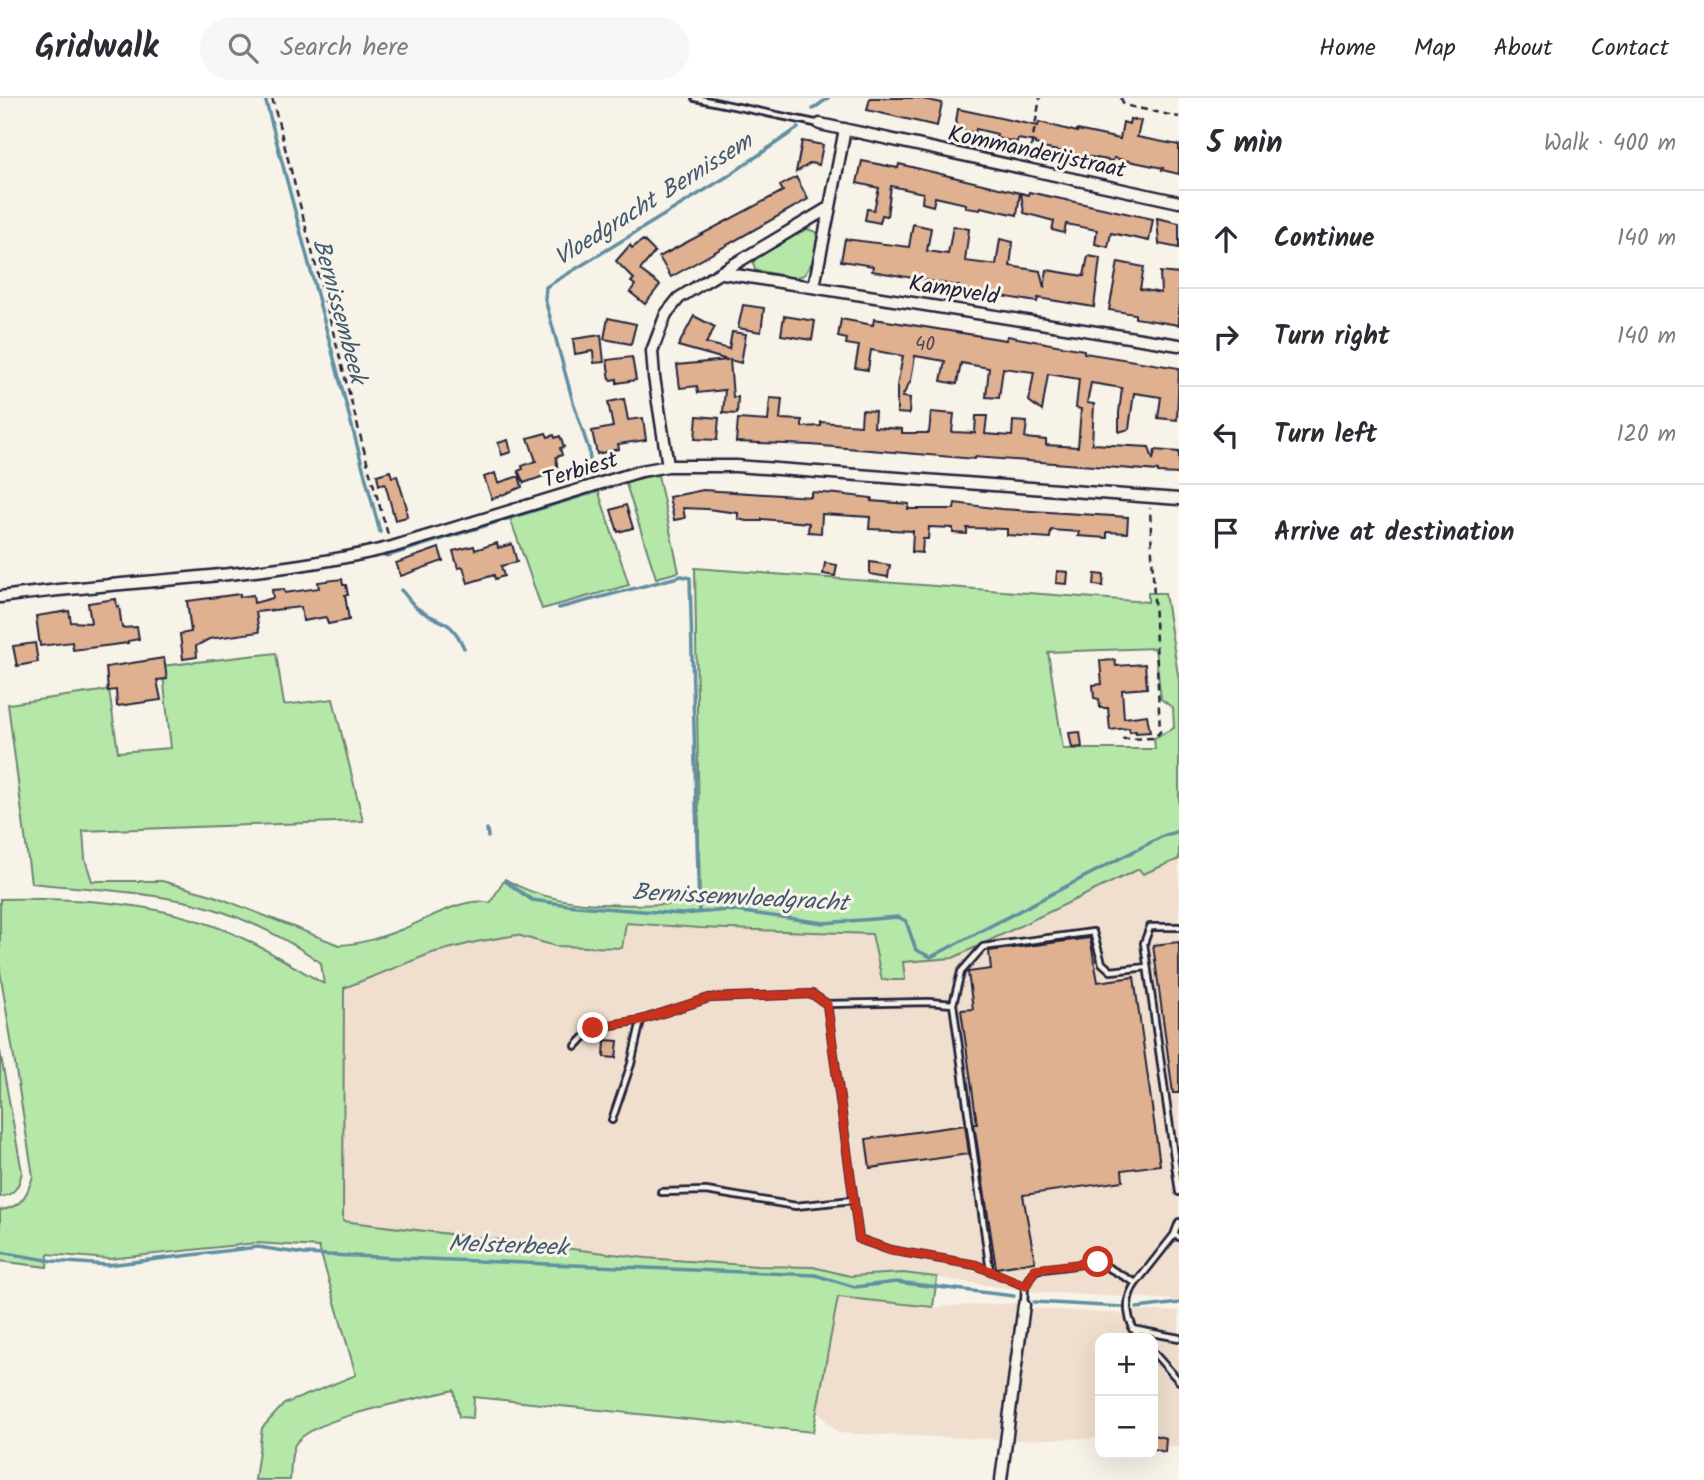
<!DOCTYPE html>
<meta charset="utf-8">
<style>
body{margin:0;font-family:Kalam,sans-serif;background:#f7f7f7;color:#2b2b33}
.controls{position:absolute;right:21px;bottom:21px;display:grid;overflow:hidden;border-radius:14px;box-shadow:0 7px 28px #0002}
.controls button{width:63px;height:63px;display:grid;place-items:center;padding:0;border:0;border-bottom:2px solid #e1e1e2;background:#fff;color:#2b2b33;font:35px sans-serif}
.stop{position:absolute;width:21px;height:21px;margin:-16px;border:5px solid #c8321e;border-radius:50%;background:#fff}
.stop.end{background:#c8321e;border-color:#fff;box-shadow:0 2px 7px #0008}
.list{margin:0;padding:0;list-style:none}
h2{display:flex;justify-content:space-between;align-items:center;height:91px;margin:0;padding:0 28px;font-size:30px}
h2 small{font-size:23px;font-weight:400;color:#7c7c81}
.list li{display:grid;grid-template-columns:46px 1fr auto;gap:21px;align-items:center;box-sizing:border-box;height:98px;padding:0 28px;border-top:2px solid #e1e1e2}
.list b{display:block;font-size:26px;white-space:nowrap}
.list em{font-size:23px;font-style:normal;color:#7c7c81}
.icon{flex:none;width:38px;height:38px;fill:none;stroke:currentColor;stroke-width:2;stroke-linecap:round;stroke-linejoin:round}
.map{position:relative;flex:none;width:1179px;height:1382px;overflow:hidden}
header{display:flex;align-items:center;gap:42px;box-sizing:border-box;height:98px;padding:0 35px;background:#fff;border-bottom:2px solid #e1e1e2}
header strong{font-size:33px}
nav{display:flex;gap:38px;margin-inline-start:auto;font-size:24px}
.search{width:490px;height:63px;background:#f7f7f7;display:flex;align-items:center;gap:18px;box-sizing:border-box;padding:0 24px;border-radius:38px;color:#7c7c81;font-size:26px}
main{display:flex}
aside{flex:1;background:#fff}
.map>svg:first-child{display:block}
</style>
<header>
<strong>Gridwalk</strong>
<div class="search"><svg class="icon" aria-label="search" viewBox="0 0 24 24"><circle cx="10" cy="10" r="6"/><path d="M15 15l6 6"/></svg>Search here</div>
<nav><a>Home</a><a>Map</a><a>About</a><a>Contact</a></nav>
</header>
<main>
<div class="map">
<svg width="1179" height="1382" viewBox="0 0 1179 1382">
<rect width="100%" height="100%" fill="#f7f3e8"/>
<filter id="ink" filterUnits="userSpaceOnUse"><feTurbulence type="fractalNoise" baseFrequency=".0143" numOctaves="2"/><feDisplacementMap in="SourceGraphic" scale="14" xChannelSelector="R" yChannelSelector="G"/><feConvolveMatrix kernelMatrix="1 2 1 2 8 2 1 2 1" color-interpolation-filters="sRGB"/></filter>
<g filter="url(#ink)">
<path fill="#f0dfce" d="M1179,761V1202L1034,1194L903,1175L850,1178L813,1169L758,1168L646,1160L343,1123L344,889L432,855L476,843L517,837L555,848L625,825L700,830L872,836L882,882H904L903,864L953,860L1139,771L1143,776Z
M838,1199L933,1209L1018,1205L1031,1210L1121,1216L1136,1213H1179V1370L1178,1349L1153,1346V1240H1100V1340L1009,1342L838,1335L817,1313Z"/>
<path fill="#b5e8a8" stroke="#6c8572" stroke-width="2" fill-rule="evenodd" d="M807,131L816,134L817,141L813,163L804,177L795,180L755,172L753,165L757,159Z
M658,377L679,474L656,480L625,383Z
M597,389L629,487L542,511L509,417Z
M695,470L1148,504V495H1165L1179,583V761L1143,776L1139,771L953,860L903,864L905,882H882L872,836L700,830L626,825L622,850L555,848L517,837L476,844L432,855L344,890L343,1123L646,1160L758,1168L813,1169L850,1178L903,1175L937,1179L933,1209L838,1199L813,1334L474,1299L473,1320L459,1319L454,1292C419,1301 316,1318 296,1345C290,1353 291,1372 290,1382H255L262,1330L284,1306L356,1277L319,1149L256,1145L109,1161L48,1156L47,1169L0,1163V1112C21,1110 27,1098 33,1078L0,873V801C71,800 146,803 214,828C251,841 289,866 324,886L321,865C290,842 249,822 211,810C159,794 87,791 31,785L8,606L109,592L118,654L171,650L162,568L276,555L284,607L333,601L363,723L83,733L85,761L92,783H162L212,797L339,847C362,846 382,839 403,831C426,822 467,797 490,805L505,781C564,816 634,804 700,807ZM1155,550L1161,601L1173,610L1174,630L1154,640L1155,651H1063L1048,554Z
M0,953L22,1074C19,1088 15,1097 0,1099Z"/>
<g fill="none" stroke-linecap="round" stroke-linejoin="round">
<path stroke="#608fa2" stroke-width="3.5" d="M265,0L380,434
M813,11L828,0
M591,374L589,352L573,304L545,201L546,189L728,78L798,30
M387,458L598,393
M401,492C406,497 411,505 417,510C441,528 449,517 464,550
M559,510L682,478L690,480L699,815
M487,731L488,739
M505,783L532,802L576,808L682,816L728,812L824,825L898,819L906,823L916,852L931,859L1163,738L1179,733
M0,1154L53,1163L108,1167L258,1149L304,1156L815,1177L855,1189L896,1184L1014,1198
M1034,1204L1122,1209
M1137,1210L1179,1205"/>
</g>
<path fill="#e0b191" stroke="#22223b" stroke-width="2" d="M870,0H918L942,5L937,28L867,12Z
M958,11L1038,28L1039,24L1077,34V32L1120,41L1123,24L1129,26L1130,21L1141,23L1137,39L1179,47V76L1162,72L1163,70L1114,60L1113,63L1042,50L1043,48L1035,46V44L1018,41L1017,44L996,40L997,36L976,31L975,35L955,31Z
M802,43L823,47L819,67L811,65L796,74Z
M862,63L898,70L899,66L1020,95L1017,117L981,109L980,112L966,110V106L935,99L933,108L922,105L923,95L891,88L887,118L882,117L880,125L865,122L867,111L874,112L879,90L857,85Z
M796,79L808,101L671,179L659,159L783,93L780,88Z
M1029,94L1153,121L1149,143L1111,135L1108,149L1095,146L1097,132L1066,126L1064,135L1052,132L1054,123L1024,115L1021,95L1028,97Z
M1157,120L1179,125V150L1159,146Z
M913,126L931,130L927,153L948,156L953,128L969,131L965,163L996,167L1000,141L1013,144L1010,168L1040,173L1044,190L1047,172L1084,178L1088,158L1100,160L1094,209L1038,200L1037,204L959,191V188L872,173L873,168L841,163L845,141L909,149Z
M643,142L655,154L640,172L660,187L645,206L630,194L635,187L631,184L634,181L616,163L630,147L632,150Z
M1118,164L1144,169L1140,191L1161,195L1160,174L1179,176V227L1135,220V216L1109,212Z
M743,207L764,210L761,234L738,230Z
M694,218L715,229L706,245L729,251L732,234L746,236L741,265L730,262L733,299H738L737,316L723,315L725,292L698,295L697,288L680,290L677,267L728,262L678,248Z
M784,218L815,223L812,242L781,237Z
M608,220L636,226L631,246L604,241Z
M841,221L873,227L874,221L1006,242L1007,238L1084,252V255L1179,270L1177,322L1158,320L1161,299L1134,295L1129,331L1119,334V315L1122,290L1091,285L1087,305L1094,306L1092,346L1149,349L1153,362L1155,352L1179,354V376L1158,375V373L975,359V361L811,347L736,344L738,321L768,323L770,300L782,301L780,321L802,322V329L821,328V324L861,327L862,312L875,313L874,329L902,331V335H929L931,314L954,316L952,334L975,335L976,318H987L985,336L1012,338L1013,323L1027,324L1025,340L1046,342V347L1078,349L1081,311L1076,310L1079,281L1048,276L1042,313L1029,303L1034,274L1003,270L999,300L986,299L989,270L961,265L957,286L941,283L945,263L915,258L911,282L902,299L910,300L909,316L897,315V288L903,258L871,252L868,272L855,270L859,248L846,246L847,241L838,239Z
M601,237L604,264L594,265L593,253L575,256L573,241Z
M632,259L636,282L617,285V281L610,282L607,262Z
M624,301L628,322L643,320L646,342L618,346L619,351L597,356L592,333L613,329L608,304Z
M697,318L719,320L717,342L695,341Z
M546,335L548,339L554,337L555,340L560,338L564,349L560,350L562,357L556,359L558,373L524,385L518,373L523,371L522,368L536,363L528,340Z
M508,342L511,354L502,357L498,345Z
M390,373L392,379L397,378L407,410L406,411L407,419L395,422L385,385L379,387L377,377Z
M495,375L498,385L519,378L522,389L492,401L484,379Z
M703,392L811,399V394L837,396L872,400L871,403L909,406L908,411H954L955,405L1001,411L1128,419L1127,435L1107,434V440L1078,438L1079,434L1051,432L1050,440L1007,437V431L967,430V436L953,435V430L929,429L928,441H923L922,455L912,454L913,433L869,431L870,419L822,416L821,435L808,434L809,425L762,421V423H746L738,421V415L707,411L683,410L685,420L674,422L669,399Z
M626,407L633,430L618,434L611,412Z
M497,445L498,450L512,446L517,464L501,468L504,478L495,481L494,477L468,485L463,469L458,470L453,453L474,448L475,452Z
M439,450L443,463L401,478L396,465Z
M870,464L890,467L888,479L870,476Z
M825,465L837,467L835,478L823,476Z
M1057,473L1068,474L1067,486L1056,485Z
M1095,476L1104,477L1103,488L1094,487Z
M342,481L343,487H346L348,497H345L349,522L328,526L326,519L303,523L301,509L256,514L259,534L209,541L196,548L197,559L183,561L180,536L191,534L187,503L240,496V499L253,497L254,505L273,500L272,492L284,491L285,495L319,490L318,484Z
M116,501L117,509L119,508L122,530L137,529L139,541L128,543V545L73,552L72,544L40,548L36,518L69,513L71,524L91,525L88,505Z
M35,545L38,564L17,568L13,548Z
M164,560L167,581L157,582L161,602L117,608L116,592L108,593L106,569Z
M1115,562L1116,568L1145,566L1147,590L1122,592L1124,620L1147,617L1150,634L1136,635V633L1130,634L1129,630L1110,632L1108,610H1100L1099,601L1094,600L1093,587L1102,586L1100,563Z
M1080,634L1082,649L1072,650L1069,635Z
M1090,840L1098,884L1134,879L1160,1067L1122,1072L1123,1083L1023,1097L1035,1164L996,1170L974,1026H977L961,912L973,911L968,874L991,871L989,853Z
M1179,844V995H1173L1153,847Z
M605,942L618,943L616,960L604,959Z
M965,1027L969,1056L870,1070L866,1041Z
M1153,1337L1166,1340L1165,1354L1153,1351Z"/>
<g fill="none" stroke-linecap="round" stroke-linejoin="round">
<defs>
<path id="lane" d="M695,0L820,26
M1179,829H1150L1144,845L1179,1094
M827,906L929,904L953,906
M576,948L593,930L641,922L709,900L812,896L827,906L859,1141L890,1152L976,1167L1025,1188
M612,1022L631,966L641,922
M661,1094L706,1093L796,1108L853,1102
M1174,1137L1179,1124
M990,1173L953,906L961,874L983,849L1093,834L1102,865L1111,873L1147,869
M1136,1185L1174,1137L1179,1139
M1024,1206L1025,1188L1035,1172L1098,1164L1136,1185C1123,1202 1127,1225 1140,1240
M1132,1231L1179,1240
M1153,1254L1179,1283"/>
<path id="street" d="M820,26L1179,104
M723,175L1179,247
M814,188L830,109
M668,368L654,279L652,253L666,216L679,200L701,186L830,109L845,31
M0,499C131,481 263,481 392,449L641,373L668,368H736L1179,401
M1001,1382L1024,1207"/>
</defs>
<use href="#lane" stroke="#22223b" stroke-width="10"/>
<use href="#street" stroke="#22223b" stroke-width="15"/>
<path stroke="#22223b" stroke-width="2.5" stroke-dasharray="7 5" stroke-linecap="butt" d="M272,0L369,371L389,440
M1121,0L1124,7L1179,19
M1029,61L1040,0
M1122,641L1154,640L1160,634L1150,410"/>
<use href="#lane" stroke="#f7f3e8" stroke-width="4.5"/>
<use href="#street" stroke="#f7f3e8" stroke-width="10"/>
</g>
</g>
<g fill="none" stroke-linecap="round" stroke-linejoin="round" filter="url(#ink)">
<path stroke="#c8321e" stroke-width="9" d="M593,930L641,922L709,900L812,896L827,906L859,1141L890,1152L976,1167L1026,1188L1035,1171L1098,1164"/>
</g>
<g text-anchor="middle" stroke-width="6" stroke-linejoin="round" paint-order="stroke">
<g font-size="19" fill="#524650">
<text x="925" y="252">40</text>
</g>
<g font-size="23" fill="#22223b" stroke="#f7f3e8">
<text transform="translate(1037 53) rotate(12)" y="8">Kommanderijstraat</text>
<text transform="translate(954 191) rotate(9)" y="8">Kampveld</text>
<text transform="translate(580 371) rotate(-17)" y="8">Terbiest</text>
</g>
<g font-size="24" font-style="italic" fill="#41586f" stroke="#f7f3e8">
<text transform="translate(653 101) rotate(-32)" y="8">Vloedgracht Bernissem</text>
<text transform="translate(340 213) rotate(75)" y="8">Bernissembeek</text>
<text transform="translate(740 799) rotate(3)" y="8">Bernissemvloedgracht</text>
<text transform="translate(508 1147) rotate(2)" y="8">Melsterbeek</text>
</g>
</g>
</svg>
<div class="controls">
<button>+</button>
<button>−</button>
</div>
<div class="stop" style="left:1098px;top:1164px"></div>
<div class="stop end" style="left:593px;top:930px"></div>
</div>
<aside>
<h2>5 min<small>Walk · 400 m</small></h2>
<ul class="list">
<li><svg class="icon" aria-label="ahead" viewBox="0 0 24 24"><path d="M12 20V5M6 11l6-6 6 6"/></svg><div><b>Continue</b></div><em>140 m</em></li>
<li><svg class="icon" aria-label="right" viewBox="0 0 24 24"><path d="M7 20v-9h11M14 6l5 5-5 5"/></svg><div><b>Turn right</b></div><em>140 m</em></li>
<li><svg class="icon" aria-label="left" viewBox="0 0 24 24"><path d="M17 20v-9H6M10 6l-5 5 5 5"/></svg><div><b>Turn left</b></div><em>120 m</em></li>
<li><svg class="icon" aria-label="arrive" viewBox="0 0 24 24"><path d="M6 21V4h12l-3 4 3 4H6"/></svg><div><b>Arrive at destination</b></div></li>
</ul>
</aside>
</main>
